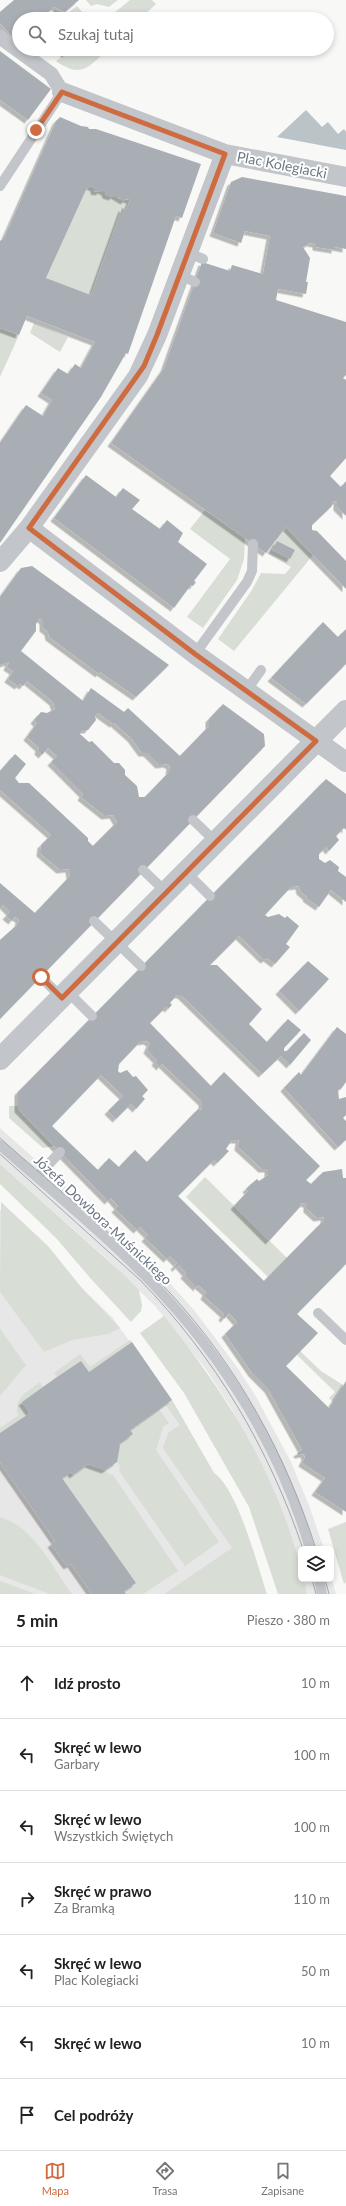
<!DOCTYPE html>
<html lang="pl">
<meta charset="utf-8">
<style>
body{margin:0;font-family:Lato,sans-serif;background:#f6f6f6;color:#222}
.controls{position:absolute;right:12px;bottom:12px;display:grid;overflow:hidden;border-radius:6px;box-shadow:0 2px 6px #0003}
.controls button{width:36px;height:36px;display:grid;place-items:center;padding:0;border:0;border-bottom:1px solid #e0e0e0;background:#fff;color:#222;font:20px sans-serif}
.stop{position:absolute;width:12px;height:12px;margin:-9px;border:3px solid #ce6b40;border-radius:50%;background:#fff}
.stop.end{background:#ce6b40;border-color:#fff;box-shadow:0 1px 4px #0008}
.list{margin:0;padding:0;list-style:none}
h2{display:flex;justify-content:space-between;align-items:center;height:52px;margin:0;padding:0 16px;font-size:17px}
h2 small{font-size:13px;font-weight:400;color:#767676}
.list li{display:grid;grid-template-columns:26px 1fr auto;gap:12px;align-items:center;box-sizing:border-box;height:72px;padding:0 16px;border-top:1px solid #e0e0e0}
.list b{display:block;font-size:15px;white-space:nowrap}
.list p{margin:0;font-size:13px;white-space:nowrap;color:#767676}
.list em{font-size:13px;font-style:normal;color:#767676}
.icon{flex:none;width:22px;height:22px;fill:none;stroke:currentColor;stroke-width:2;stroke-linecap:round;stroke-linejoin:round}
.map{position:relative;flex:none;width:346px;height:1594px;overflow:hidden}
.search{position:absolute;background:#fff;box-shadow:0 2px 6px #0003;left:12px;right:12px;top:12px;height:44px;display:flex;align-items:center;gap:10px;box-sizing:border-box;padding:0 14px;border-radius:22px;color:#767676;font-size:15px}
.sheet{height:556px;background:#fff}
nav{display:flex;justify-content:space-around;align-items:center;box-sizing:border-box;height:56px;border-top:1px solid #e0e0e0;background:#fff;font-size:11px;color:#767676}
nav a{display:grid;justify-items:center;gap:2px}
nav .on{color:#ce6b40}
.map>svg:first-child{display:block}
</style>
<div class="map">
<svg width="346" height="1594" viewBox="0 0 346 1594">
<defs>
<filter id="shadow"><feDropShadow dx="-3.5" dy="3.5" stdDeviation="0" flood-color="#0004"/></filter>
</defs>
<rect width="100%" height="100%" fill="#f8f8f6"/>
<path fill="#e6e7e6" d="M0,1128L140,1253L167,1280L194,1310L237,1367L255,1395L291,1462L310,1508L324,1549H301V1568L284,1517L266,1474L230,1406L205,1368L155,1306L106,1258L0,1164Z
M0,1210L112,1317L172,1400L214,1473L265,1594H0Z
M331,1577L336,1594H307L304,1579H331Z"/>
<path fill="#d8ddd6" d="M86,0H118L109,7L97,4L91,6Z
M130,0H152L156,4L140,19H115L114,13Z
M77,6L83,13L80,19H45L55,10L65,15Z
M71,49H108C89,67 81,79 56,61Z
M90,186L94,188V191L99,192L101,190L118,196V199L130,200L126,210L122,209L91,295L46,278L86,190Z
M34,323L68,337L60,352L30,333Z
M0,328L19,335L0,377Z
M205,510L245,538L244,559L237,580L203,628L187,617L230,559L190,529Z
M286,527L313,555L234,651L218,639L252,590L261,573L285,574L291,567L266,553Z
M9,1106H18V1109L54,1146L43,1148L9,1118Z
M0,1164L122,1273L139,1290L142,1305L141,1311L131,1322L92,1280L56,1238L0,1184Z
M205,1177L287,1258L268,1277L186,1197Z
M1,1202L48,1246L81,1287L120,1328L108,1334L72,1340L44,1352L0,1292Z
M164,1316C216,1381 262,1450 289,1529C294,1546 301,1561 301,1579H304L307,1594H278L249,1507L184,1393L140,1333Z
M0,1329L26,1365L0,1396Z
M130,1340L132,1342L89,1372L81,1361L57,1377L54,1373L80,1354L90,1367Z
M300,1351L321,1371L343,1385L333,1402L329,1398L335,1392L297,1355Z
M40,1382L43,1387L22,1402L30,1413L0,1433V1428L18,1416C13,1398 27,1392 40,1382Z
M172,1400L214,1473C238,1489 257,1565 267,1594H164L232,1548L163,1448L168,1433L180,1425L166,1405Z
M159,1409L169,1423L163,1427L156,1450L219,1542L185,1566L119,1471L120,1466L117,1462L120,1446L119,1444L133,1434L130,1430Z
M88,1464L105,1470L109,1474L113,1475L178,1571L143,1594H126L124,1591L136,1583L62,1478L71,1472L73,1475Z
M0,1517C34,1527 52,1567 72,1594H50L0,1575Z
M346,1522V1582L344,1584L328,1529Z
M0,1581L35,1594H0Z"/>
<path fill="#bac3c7" d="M306,110L322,127L328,122L338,134L344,129L346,132V150L277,137Z"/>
<path fill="#a8aeb4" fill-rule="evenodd" filter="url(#shadow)" d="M14,0H79L65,12L54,7L41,19H19V37L15,40L0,23V12Z
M61,49H71L65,54Z
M0,51L51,89L28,120L0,100Z
M60,117L81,126L88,127L89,129H96L201,164L182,218L176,216L128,354L126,353L101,397L0,543V443L26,405L43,416L52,400L41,393L58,368L68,374L75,364L81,368L95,342L27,316L19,335L0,328V241L4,238L56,121ZM90,186L94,188V191L99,192L101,190L105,192L106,195L112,197L114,195L124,201L126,199L130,200L126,210L122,208L91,295L46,278L86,190Z
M242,177L346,196V249L335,247V250L316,247V244L310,243L303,247L310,258L306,282H308L306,294L278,289L276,300L346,322V375L343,378L346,380V458L330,476L341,487L346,481V516L337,507V501L332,502V506L312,525V530L317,531L346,561V589L286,527L266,553L111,443L164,368L202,262L230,271L232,265L263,274L270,236L245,231L241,243L213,233L231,182Z
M86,475L116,497L123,488L140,500L132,509L160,529L167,520L183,533L178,542L207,564L194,581L196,582L193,586L191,585L174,608L54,518Z
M277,541L295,550L290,559L272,550Z
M32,566L169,665L136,697L100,672L99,674L49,637L48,632L43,628V621L40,618L36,624V631L21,651L83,701L91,688L124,712L128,708L180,756L209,726V719L223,704L264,734L265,746L0,1019V940L18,924L19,919L15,917L12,921L6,916L10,912L3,905L0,908V883L35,913L70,876L69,869L60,870L40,853L41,845L51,835L0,790V771L15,754L26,764L15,778L19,783H29L88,838V841L93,846L117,822L113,815L105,816L81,797L83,794L51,762L57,756L48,748L42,755L38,751L39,748L27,737L37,723L34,720L41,712L47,713L55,709L53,702L27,681L23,686L20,684L18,686L8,679L13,671L7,667L9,662L0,665V597L21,568ZM98,713L113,724L114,723L131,738L142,753H147L159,765L167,764L170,766L169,772L145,797H139L137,786L125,775V770L119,763H114L92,741L89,742L80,734L83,730H88L96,720L95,716Z
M323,622L338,637L346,629V664L306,704L271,678Z
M326,779L346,794V830L344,828L336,836L339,840L329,851L326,847L319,854V859L325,863L330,860L339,867L338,871L346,877V902L331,890L319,907L306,898L307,897L300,891L299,886L291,887L265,915L268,917L279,914L285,918L287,916L299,926L286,944L290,947L275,964L267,958L264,960L239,936L210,965H217L262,1009L249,1024L267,1042L288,1019L301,1030L284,1048V1051H287L304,1033L311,1040L290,1065L281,1056L262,1074L181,995H177L170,1003L172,1005L168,1009L166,1007L150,1023L211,1086L224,1072L320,1166L306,1180L311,1184L323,1172L342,1169L343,1178H346V1264L297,1314L318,1333L286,1366L329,1408L346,1381V1512L315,1492L325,1478L302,1463L305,1457L304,1454L298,1455L297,1453L302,1450L268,1389L252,1373L225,1334L237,1322L229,1313L224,1319L222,1317L224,1314L204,1296L206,1292L198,1285L197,1288L184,1275L186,1273L179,1265L176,1268L174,1267L177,1263L170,1256L167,1259L145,1238L148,1235L140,1227L137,1230L115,1209L118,1206L111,1198L108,1201L18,1109V1092ZM147,1041L150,1043L147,1050L157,1060L155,1062L160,1067L162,1064L202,1102V1110L198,1109L147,1162L135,1150L119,1167L109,1158L98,1170L52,1126L101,1075L123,1096L108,1111L116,1119L131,1104L136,1109L145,1099L142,1096L148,1090L136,1076L133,1077L127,1070L120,1073L118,1071L119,1064L140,1042ZM232,1140H239L238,1147L262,1169H268V1175L259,1181L257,1179L251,1184L246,1189L248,1191L234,1206L269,1241L300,1207L301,1203L307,1204V1209L317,1218L324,1217V1223H321L264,1281L178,1196L214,1160L217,1163L229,1151L226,1149Z
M308,961L329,979L299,1011L279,991Z
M337,1027L346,1034V1082L341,1089L338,1090L339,1099L346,1097V1115L343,1118L346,1121V1140L338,1147L284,1088L299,1072L301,1075Z
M132,1342L172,1400L130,1430L133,1434L119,1444L120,1446L117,1462L105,1470L88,1464L73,1475L71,1472L62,1478L136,1583L124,1591L126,1594H92L71,1564L67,1566L51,1544L55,1541L0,1462V1433L30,1413L22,1402L57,1377L81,1361L89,1372Z"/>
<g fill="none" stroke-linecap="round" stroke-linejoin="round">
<path stroke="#c2c5c9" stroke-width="10" d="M0,186L62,92
M188,253L203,259
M180,275L195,282
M195,654L247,582L252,571L253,544
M246,691L261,670
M193,820L216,842
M143,870L166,892
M186,872L210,896
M94,921L141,966
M41,977L62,998
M68,992L92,1016
M0,1145C52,1191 106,1235 154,1285C225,1359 282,1451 310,1549
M37,1177L60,1152
M318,1313L346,1340
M319,1579L322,1594"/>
<path stroke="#c2c5c9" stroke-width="15" d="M0,37L51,74L62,92"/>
<path stroke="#c2c5c9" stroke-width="20" d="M62,92L225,154L346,177
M29,528L195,654L346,762
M0,562L29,528L138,376L157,335L225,154"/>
<path stroke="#c2c5c9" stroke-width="22" d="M0,1059L346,711"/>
<path stroke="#a2a7ac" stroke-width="1" d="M0,1138C57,1189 118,1237 170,1293C238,1367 286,1455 316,1549
M0,1154L140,1280C215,1357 269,1448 303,1549
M312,1579L316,1594
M325,1579L329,1594"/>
</g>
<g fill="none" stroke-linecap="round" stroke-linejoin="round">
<path stroke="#ce6b40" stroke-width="5" d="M36,130L62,92L225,154L157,335L144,366L29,528L195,654L316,741L62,998L41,977"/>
</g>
<g text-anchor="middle" stroke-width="4" stroke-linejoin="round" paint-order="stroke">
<g font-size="14" fill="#6b7783" stroke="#fff">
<text transform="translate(282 165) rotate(11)" y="5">Plac Kolegiacki</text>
<text transform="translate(103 1220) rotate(43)" y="5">Józefa Dowbora-Muśnickiego</text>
</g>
</g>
</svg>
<div class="controls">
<button><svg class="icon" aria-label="layers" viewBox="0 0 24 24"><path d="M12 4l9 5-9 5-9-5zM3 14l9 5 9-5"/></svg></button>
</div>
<div class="stop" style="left:41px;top:977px"></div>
<div class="stop end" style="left:36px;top:130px"></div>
<div class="search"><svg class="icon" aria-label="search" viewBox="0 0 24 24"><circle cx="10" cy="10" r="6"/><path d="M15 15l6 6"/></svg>Szukaj tutaj</div>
</div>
<section class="sheet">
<h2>5 min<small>Pieszo · 380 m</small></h2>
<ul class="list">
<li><svg class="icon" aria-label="ahead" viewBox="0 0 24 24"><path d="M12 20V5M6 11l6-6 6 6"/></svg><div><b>Idź prosto</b></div><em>10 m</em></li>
<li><svg class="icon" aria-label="left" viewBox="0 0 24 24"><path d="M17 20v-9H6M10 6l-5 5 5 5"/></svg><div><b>Skręć w lewo</b><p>Garbary</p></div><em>100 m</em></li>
<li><svg class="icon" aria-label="left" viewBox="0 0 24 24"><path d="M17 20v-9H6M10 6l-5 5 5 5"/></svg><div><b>Skręć w lewo</b><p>Wszystkich Świętych</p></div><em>100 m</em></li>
<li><svg class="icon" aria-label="right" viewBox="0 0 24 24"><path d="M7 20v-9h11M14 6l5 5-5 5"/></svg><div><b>Skręć w prawo</b><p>Za Bramką</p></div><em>110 m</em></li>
<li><svg class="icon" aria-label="left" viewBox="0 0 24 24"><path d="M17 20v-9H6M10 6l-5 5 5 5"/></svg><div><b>Skręć w lewo</b><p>Plac Kolegiacki</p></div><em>50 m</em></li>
<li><svg class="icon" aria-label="left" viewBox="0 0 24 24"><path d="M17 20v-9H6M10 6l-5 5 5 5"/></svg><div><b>Skręć w lewo</b></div><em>10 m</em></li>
<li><svg class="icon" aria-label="arrive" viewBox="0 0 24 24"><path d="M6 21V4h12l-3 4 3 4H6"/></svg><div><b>Cel podróży</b></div></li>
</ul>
</section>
<nav>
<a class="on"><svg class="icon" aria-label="map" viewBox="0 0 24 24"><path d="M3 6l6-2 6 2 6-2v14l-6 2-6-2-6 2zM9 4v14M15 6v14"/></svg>Mapa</a>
<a><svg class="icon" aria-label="directions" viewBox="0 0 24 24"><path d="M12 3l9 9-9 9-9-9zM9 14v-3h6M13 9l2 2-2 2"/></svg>Trasa</a>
<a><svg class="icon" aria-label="saved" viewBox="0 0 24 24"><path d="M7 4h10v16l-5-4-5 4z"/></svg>Zapisane</a>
</nav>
